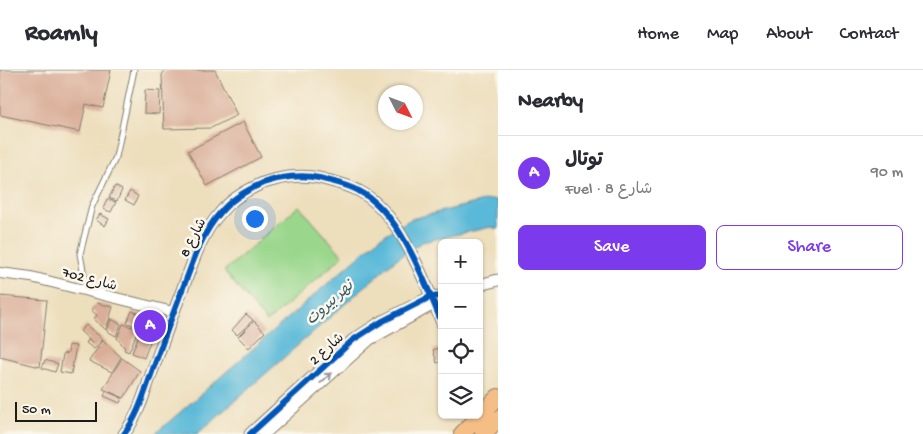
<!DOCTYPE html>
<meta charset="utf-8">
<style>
body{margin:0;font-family:"Gochi Hand","Playpen Sans Arabic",sans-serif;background:#f2f2f3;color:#2b2b33}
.controls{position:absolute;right:15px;bottom:15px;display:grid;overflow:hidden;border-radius:8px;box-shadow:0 1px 4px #0004}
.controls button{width:45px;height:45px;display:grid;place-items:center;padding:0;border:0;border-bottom:1px solid #e1e1e2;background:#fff;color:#2b2b33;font:25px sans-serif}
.compass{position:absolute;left:378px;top:15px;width:45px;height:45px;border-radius:50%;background:#fff;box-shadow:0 1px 4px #0004;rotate:132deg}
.scale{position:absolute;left:15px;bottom:12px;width:82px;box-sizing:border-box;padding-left:5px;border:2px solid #1c1c1c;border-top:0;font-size:14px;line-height:18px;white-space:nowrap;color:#1c1c1c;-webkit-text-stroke:4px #fbf7ec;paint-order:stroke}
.you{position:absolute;left:254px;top:148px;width:18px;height:18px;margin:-12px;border:4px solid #fff;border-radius:50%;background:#1a73e8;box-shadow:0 0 0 8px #1a73e833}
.badge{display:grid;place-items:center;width:32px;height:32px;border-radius:50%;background:#7c3aed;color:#fff;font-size:16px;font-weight:700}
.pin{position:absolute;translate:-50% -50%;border:2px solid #fff;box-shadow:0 1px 5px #0006}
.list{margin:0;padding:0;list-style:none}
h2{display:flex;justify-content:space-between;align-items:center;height:65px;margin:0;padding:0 20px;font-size:21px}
h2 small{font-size:16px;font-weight:400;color:#7c7c81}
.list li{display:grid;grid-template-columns:32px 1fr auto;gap:15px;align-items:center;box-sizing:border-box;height:75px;padding:0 20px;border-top:1px solid #e1e1e2}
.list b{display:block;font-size:19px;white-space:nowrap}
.list p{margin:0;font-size:16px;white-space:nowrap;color:#7c7c81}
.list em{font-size:16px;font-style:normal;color:#7c7c81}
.actions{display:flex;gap:10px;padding:15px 20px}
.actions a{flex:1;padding:11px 0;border:1px solid #7c3aed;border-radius:8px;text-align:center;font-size:18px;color:#7c3aed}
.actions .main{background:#7c3aed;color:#fff}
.icon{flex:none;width:28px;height:28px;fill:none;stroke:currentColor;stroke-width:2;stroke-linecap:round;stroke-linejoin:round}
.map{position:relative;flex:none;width:498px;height:364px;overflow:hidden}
header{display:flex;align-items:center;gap:30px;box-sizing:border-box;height:70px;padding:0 25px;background:#fff;border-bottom:1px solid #e1e1e2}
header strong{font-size:24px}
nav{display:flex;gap:28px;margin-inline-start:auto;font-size:18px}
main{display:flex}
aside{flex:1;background:#fff}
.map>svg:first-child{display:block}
</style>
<header>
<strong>Roamly</strong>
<nav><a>Home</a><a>Map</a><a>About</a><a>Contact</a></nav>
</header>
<main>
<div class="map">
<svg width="498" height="364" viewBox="0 0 498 364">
<rect width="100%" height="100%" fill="#fbf7ec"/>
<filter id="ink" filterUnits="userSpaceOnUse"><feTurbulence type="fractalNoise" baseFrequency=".02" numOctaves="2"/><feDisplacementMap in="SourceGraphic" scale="10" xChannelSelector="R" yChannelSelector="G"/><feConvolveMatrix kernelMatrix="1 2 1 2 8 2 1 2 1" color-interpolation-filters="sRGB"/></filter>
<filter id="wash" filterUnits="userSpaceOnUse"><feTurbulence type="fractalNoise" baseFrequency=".0096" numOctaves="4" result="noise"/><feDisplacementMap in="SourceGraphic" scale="20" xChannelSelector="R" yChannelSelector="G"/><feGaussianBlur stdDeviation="1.12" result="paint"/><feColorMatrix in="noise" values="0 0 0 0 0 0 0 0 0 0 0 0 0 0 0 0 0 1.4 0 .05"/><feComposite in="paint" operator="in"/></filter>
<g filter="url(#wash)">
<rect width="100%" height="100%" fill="#eddebc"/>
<path fill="#9ad78c" stroke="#5b7a54" d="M299,136L343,186L267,252L224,201Z"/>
<path fill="#5ab9d8" stroke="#3b6a7a" d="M488,130H498V159L491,157L422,172L395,190L197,364H155L381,167L411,149Z"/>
<g id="blocks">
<path fill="#d9ad97" d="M0,0H111L103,38L86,34L80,62L0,45Z
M165,0H215L237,45L211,58L164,59L162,5Z
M145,20L160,21L159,44L144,43Z
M243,52L261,87L207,116L188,81Z
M115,116L122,120L117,131L109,128Z
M130,121L138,126L134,135L125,130Z
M107,129L116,132L111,142L103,139Z
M100,144L109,149L105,156L96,150Z
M0,226L47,230L40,297L0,287Z
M97,233L113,237L106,260L94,249L97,245L91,240Z
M132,241L143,245L139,257L127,253Z
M246,244L253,250L237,265L232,260Z
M111,249L121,254L116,266L107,261Z
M254,251L265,262L249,278L238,267Z
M123,254L138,259L129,282L124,280L125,278L117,268Z
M86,255L103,269L94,279L86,273L88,270L93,273L80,261Z
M141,259L153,264L144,288L132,283Z
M103,270L121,287L112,302L89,291Z
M69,275L76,276L71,304L60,302L63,284L68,283Z
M438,278L442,291L437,293L433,280Z
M122,288L140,301L124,328L103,319Z
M45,290L58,294L55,302L42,298Z
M106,321L122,328L120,333L104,326Z"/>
</g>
</g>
<g filter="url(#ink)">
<use href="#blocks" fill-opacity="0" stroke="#847d6c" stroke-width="1"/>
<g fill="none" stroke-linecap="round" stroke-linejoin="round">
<defs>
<path id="service" d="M87,222L80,184L92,136L116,87L134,0"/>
<path id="minor" d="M0,203L31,207L173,242"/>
<path id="tertiary" d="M479,215L498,210
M124,364C138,346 144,324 152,302C163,271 174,240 186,210C195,186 203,162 220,143C231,129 247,120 263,113C280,107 302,104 319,108C333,112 347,114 359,121C400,142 425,212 442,253
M250,364L353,270L381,252L430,227L442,226
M264,364L370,269L439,231"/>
<path id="trunk" d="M462,364L498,327
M483,364L498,349"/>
</defs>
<use href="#service" stroke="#847d6c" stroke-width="7"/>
<use href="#minor" stroke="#847d6c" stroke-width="12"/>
<use href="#tertiary" stroke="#847d6c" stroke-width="13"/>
<use href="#trunk" stroke="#847d6c" stroke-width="18"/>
<use href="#service" stroke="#fff" stroke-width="5"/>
<use href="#minor" stroke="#fff" stroke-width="10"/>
<use href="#tertiary" stroke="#fff" stroke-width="11"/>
<use href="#trunk" stroke="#f6be87" stroke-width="16"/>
<defs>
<path id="cycleway" d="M124,364C138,346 144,324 152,302C163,271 174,240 186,210C195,186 203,162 220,143C231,129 247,120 263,113C280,107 302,104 319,108C333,112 347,114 359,121C400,142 425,212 442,253
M250,364L353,270L381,252L430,227L442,226"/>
</defs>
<use href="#cycleway" stroke="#fbf7ec" stroke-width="9"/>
<use href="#cycleway" stroke="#0057b8" stroke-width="6"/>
</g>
<defs><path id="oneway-shaft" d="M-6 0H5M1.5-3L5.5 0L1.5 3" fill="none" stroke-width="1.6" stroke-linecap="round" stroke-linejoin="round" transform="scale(1.25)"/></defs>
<use stroke="#999" href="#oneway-shaft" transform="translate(326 308) rotate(-42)"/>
</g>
<g text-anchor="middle" stroke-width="5" stroke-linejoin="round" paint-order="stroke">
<g font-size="14" fill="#1c1c1c" stroke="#fbf7ec">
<text transform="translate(192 167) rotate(-63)" y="5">شارع 8</text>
<text transform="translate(90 208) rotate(15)" y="5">شارع 702</text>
<text transform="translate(326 278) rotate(-42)" y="5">شارع 2</text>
</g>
<g font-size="15" font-style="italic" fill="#355b67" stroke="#fbf7ec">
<text transform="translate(329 232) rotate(-42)" y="5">نهر بيروت</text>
</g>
</g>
</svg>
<div class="controls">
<button>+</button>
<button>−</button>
<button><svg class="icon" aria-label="locate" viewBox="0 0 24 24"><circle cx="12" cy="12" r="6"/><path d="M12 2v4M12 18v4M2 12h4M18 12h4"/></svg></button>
<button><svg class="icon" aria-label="layers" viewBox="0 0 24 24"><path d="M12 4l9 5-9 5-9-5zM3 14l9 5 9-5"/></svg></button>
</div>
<svg class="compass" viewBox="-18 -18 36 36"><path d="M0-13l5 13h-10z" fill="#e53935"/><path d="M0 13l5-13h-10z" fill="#7c7c81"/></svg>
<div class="scale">50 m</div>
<div class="you"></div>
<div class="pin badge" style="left:150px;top:256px">A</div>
</div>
<aside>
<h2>Nearby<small></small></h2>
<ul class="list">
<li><span class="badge">A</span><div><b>توتال</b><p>Fuel · شارع 8</p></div><em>90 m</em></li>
</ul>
<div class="actions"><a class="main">Save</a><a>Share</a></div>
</aside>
</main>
